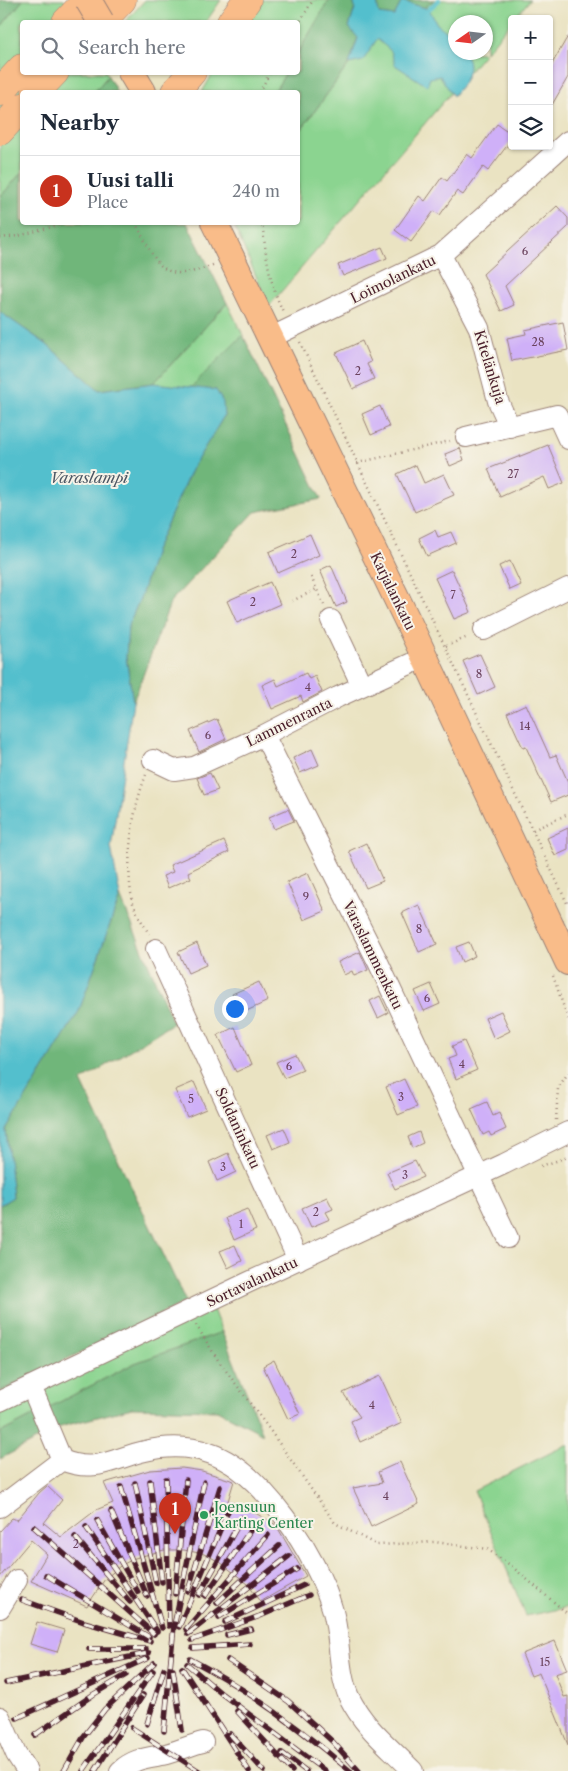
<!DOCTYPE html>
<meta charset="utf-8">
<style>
body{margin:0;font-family:"Libre Caslon Text",serif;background:#f6f6f7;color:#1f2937}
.controls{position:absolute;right:15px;top:15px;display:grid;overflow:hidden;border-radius:5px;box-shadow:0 1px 4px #0004}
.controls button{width:45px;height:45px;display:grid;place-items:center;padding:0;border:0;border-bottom:1px solid #e0e1e3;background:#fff;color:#1f2937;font:25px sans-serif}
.compass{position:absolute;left:448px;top:15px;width:45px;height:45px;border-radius:50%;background:#fff;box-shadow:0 1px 4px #0004;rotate:256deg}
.you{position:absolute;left:234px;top:1008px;width:18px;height:18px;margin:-12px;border:4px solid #fff;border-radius:50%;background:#1a73e8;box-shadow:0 0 0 8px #1a73e833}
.badge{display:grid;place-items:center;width:32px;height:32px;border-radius:50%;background:#c8321e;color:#fff;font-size:16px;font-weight:700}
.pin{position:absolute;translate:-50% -41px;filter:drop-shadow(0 1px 2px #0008)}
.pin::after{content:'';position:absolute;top:26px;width:18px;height:15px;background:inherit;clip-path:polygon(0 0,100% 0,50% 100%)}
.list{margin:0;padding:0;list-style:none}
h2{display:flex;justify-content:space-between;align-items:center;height:65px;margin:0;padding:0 20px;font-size:21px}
h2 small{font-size:16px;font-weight:400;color:#747a83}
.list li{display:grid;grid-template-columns:32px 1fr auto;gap:15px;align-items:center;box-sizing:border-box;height:70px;padding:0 20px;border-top:1px solid #e0e1e3}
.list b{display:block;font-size:19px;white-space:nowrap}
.list p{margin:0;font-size:16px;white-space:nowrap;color:#747a83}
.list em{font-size:16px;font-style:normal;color:#747a83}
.icon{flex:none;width:28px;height:28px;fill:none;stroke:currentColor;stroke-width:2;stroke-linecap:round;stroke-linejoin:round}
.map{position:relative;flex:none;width:568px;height:1771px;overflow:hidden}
.search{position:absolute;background:#fff;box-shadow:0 1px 4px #0004;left:20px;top:20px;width:280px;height:55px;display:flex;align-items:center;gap:12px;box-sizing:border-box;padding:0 18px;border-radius:5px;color:#747a83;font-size:19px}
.panel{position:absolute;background:#fff;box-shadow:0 1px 4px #0004;left:20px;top:90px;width:280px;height:135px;border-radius:5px}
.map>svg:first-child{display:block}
</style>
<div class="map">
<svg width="568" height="1771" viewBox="0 0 568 1771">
<rect width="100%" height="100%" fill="#f7f3e8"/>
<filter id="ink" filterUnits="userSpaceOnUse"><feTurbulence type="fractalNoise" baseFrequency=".02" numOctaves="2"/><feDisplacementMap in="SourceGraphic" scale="10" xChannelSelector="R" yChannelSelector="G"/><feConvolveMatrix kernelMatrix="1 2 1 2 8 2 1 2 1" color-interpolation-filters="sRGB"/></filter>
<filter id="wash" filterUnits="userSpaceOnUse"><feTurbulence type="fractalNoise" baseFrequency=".0096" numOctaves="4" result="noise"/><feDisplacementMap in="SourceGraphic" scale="20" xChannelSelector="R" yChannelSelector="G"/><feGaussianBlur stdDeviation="1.12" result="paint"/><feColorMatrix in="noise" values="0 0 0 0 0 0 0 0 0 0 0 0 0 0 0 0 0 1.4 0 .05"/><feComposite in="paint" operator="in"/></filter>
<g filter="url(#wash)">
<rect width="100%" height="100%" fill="#eae3c2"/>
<path fill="#8bd490" stroke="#6a7a5e" d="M23,0H64L77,22H22V72H106L108,76L94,92H22V172L0,197V28Z
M145,0H221L206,22H125Z
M262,0H329L298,53V22H247Z
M353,0H377L379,14L402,1L424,8L434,0H530L486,52V22H456V52L485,53L269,306L233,223L298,222V134L349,64V27L355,8Z
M213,73H286L274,92H202Z
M227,303L243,335L190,388L154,383Z
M212,1307L222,1332L135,1363L0,1433V1391Z
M568,1444V1607L526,1616L474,1491Z"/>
<path fill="#70b67a" stroke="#5d6a52" d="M0,0H23L0,28Z
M329,0H353L355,8L349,27L358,37L349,64L298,134V92H274L286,73L298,72V53Z
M377,0H434L424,8L402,1L394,16L379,14Z
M108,76L117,92H94Z
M22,172V222L187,223L227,303L154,383L99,390L46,344L0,312V197Z
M243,335L321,499L255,512L171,601L133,702L126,657L128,626L141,596L155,551L191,470L224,416L216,390L190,388Z
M120,896L173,1023L81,1081L186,1302L0,1391V1205L13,1197L6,1130L79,1011Z
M222,1332L263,1434L217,1410L132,1408L63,1426L0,1459V1433L135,1363Z"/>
<path fill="#53bfcd" stroke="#4e6f7c" d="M353,0H377L379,14L394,16L402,1L429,9L437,24L455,38L456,52L465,53C475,70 464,83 453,96L440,76L430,78L427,86L395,65L391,51L377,39L363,61L349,64L358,38L349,27L355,8Z
M0,312L46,344L99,390L154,383L216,390L223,402L224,416L191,470L155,551L141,596L128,626L126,657L133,702L111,847L120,896L79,1011L6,1130L13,1197L0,1205Z"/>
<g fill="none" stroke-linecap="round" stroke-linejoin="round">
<path stroke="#53bfcd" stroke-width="4.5" d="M429,9L439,0"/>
</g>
<g id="blocks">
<path fill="#cfb0f8" d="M568,36V77L549,110V69Z
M497,124L512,134V139L488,171L483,167L463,195L457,191L440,215L434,211L411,242L395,230L419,196L425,201L442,177L447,181L467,154L472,158Z
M557,206L568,218V227L505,286L514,305L501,311L483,274Z
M382,247L387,258L343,276L338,265Z
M563,322L568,350L512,361L507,338L526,334L525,330Z
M362,341L371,362L367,364L374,379L353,389L336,353Z
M380,406L389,427L371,435L362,414Z
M548,445L564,483L549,489L544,477L500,497L488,469Z
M460,448L464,460L450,466L445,454Z
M416,465L424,483L444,474L454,495L415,512L397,474Z
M435,530L438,537L451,532L456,543L427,556L419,538Z
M310,534L319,555L278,573L269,552Z
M510,561L521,585L510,590L499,566Z
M331,565L347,602L336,607L320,570Z
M452,570L471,612L454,619L435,578Z
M270,582L280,604L237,623L227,601Z
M480,654L495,687L478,695L463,661Z
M306,673L309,679L315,676L322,692L303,702L301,696L272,709L262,685L275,679L278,686Z
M526,704L550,757L556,755L568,782V795L551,802L526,747L523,748L507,713Z
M217,719L226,739L199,752L190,731Z
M312,749L319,765L300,773L293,758Z
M210,773L218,790L204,795L197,778Z
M288,809L294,821L274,829L269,817Z
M568,828V850L555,856L547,838Z
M224,841L229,852L188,872L191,878L168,888L163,876L173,872L170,865Z
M366,843L383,881L366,888L349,851Z
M308,873L325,911L304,920L287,882Z
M419,905L437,944L419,952L402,913Z
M469,942L475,956L462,962L456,947Z
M197,943L206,965L188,973L178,952Z
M360,952L368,970L354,976L352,971L344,975L338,962Z
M259,982L268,1001L240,1014L232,994Z
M431,984L440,1004L424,1011L415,991Z
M380,996L388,1013L378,1018L370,1001Z
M501,1011L510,1031L494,1039L485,1018Z
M235,1027L251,1065L236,1072L218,1035Z
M464,1041L477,1070L456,1079L448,1059L456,1056L452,1046Z
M295,1054L303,1070L284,1078L276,1062Z
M404,1079L417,1107L398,1115L386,1087Z
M194,1082L206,1109L187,1117L175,1090Z
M487,1102L493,1116L499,1113L506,1129L491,1136L489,1132L483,1135L471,1109Z
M284,1128L290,1142L273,1149L267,1135Z
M419,1132L423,1143L412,1148L408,1137Z
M228,1153L236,1172L217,1181L209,1162Z
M415,1161L423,1177L395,1189L387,1173Z
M327,1197L333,1209L326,1212L330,1219L311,1227L302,1208Z
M247,1209L256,1230L234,1240L225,1218Z
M235,1245L242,1261L228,1268L220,1251Z
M274,1360L300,1414L288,1419L263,1366Z
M380,1376L402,1423L360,1442L351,1421L360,1417L343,1393Z
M400,1462L419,1504L371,1527L353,1488L382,1483L378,1472Z
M182,1468L202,1471L234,1481L228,1501L245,1507L276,1525L306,1576L260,1602L248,1584L220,1562L204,1554L184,1550H164L135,1558L120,1566L105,1579L87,1606L31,1581L47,1554L31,1540L0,1577V1531L12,1518L17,1520L39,1493L47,1486L62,1500L44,1523L61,1537L96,1510L113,1503L104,1483L150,1470Z
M37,1622L64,1630L57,1652L30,1644Z
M555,1641L567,1670L555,1674L564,1697L568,1696V1745L539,1673L531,1676L522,1654Z"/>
</g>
</g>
<g filter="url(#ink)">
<use href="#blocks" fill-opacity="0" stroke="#9a8176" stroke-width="1"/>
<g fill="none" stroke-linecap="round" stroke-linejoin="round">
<defs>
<path id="minor" d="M441,255L479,328L498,401L510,427
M272,337L441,255L568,141
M466,437L557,415L568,439
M331,620L362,686
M484,630L568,588
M264,735L378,962L508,1238
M153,760L174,770L194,767L264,735L338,697L425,657
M156,949L298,1260
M31,1386L62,1460C95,1474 114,1458 145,1451C166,1446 189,1446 209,1453C262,1470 317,1556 332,1608C341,1636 337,1670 349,1697C365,1729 389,1746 413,1771
M0,1401L247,1283L504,1164L568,1132
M0,1507L62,1460
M0,1608L17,1580
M0,1717L16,1754L27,1771
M120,1771C133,1759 145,1758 162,1755C176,1752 190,1745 203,1742"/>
<path id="major" d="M131,72L143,92
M214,222L411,628L568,962"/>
<path id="highway" d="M66,22L87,0
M101,22L122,0
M231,22L247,0
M0,92L22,68
M36,92L55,72
M175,92L192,72
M0,131L22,107"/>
</defs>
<use href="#minor" stroke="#9a8176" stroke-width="22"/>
<use href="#major" stroke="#9a8176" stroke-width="28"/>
<use href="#highway" stroke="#9a8176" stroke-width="29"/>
<path stroke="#9a8176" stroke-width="2.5" stroke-dasharray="1 4" stroke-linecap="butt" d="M298,25L313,0
M260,92L270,72
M135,222C158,264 160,286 213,265
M262,222C266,254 269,285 284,313
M0,238L18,236L70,222
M300,342L568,905
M357,463L450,441
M311,577L324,605
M292,601L317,589
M446,646L468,637
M146,775C132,810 125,861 132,899C134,910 143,923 149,934
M533,830L568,814
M553,976L568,1019
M556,1120L558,1088L568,1073
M541,1166L568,1157
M196,1325L218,1360L267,1426L335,1523L377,1545L434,1542L487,1549L510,1565L568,1614"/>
<use href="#minor" stroke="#fff" stroke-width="20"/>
<use href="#major" stroke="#f9bc89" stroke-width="26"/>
<use href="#highway" stroke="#f9bc89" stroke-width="28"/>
<defs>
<path id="rail" d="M166,1479L169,1626
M150,1481L162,1582
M135,1483L156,1583
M121,1487L162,1628
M111,1511L147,1596
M97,1520L138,1592
M34,1527L154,1634
M86,1527L157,1631
M75,1537L130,1602
M46,1575L149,1637
M188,1591L220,1487
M175,1594L186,1480
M199,1595L242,1518
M205,1596L254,1525
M22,1600L84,1622L150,1641
M217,1603L279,1546
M219,1617L297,1569
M225,1622L304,1585
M179,1627L228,1511
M186,1629L268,1535
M188,1634L289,1556
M227,1635L251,1629
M192,1640L260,1616L309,1595
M193,1648L250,1644
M89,1649H146
M190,1659C249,1690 300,1728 350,1771
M228,1660L288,1701L333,1742L359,1771
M187,1664L222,1694L325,1771
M182,1668L249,1771
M173,1670L182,1730
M6,1683L149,1653
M237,1711L292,1771
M17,1718L148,1658
M147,1724L164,1669
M132,1728L199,1771
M164,1731L174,1626L204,1482
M230,1734L264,1771
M35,1735L94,1694L126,1675
M282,1753L306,1771
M64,1771L84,1736L105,1709L154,1663
M83,1771L153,1671
M95,1771L143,1695"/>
</defs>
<use href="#rail" stroke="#4a1f2b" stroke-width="5.5"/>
<use href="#rail" stroke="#f7f3e8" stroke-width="4" stroke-dasharray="11" stroke-linecap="butt"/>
<defs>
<path id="major-bridge" d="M88,0L101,22"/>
</defs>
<use href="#major-bridge" stroke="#9a8176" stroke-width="28" stroke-linecap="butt"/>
<use href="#major-bridge" stroke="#f9bc89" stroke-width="26"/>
</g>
</g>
<circle fill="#2e9e5b" stroke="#f7f3e8" stroke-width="2" cx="204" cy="1515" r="5"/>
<g text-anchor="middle" stroke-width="4" stroke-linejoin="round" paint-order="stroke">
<g font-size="11" fill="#6b435e">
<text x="525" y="255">6</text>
<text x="538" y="346">28</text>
<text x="358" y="375">2</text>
<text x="513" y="478">27</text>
<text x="294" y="558">2</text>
<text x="453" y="599">7</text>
<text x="253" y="606">2</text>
<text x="479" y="678">8</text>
<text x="308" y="691">4</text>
<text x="525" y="730">14</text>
<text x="208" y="739">6</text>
<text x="306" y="901">9</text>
<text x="419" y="933">8</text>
<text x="427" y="1002">6</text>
<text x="462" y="1068">4</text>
<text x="289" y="1070">6</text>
<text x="401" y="1101">3</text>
<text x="191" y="1103">5</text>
<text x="223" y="1171">3</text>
<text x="405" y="1179">3</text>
<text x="316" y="1216">2</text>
<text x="241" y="1228">1</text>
<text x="372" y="1409">4</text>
<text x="386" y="1500">4</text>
<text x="76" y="1548">2</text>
<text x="545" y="1666">15</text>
</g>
<g font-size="14" fill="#4a1f2b" stroke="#f7f3e8">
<text transform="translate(393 279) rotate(-26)" y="5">Loimolankatu</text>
<text transform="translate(490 367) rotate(73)" y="5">Kitelänkuja</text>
<text transform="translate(393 591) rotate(64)" y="5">Karjalankatu</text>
<text transform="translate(289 722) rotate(-26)" y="5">Lammenranta</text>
<text transform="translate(373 955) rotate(64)" y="5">Varaslammenkatu</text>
<text transform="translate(238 1128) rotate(65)" y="5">Soldaninkatu</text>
<text transform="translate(252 1282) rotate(-25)" y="5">Sortavalankatu</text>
</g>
<g font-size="14" fill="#27864d" stroke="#f7f3e8" text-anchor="start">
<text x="214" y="1512">Joensuun<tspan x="214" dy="16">Karting Center</tspan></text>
</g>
<g font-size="15" font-style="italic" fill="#4d5764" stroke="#f7f3e8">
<text x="89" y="483">Varaslampi</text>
</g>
</g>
</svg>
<div class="controls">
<button>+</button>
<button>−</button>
<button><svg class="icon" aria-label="layers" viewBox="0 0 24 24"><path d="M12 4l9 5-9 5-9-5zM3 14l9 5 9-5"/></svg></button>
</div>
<svg class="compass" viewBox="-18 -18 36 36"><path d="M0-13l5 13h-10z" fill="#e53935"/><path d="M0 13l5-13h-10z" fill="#747a83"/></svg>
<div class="you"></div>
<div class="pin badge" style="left:175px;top:1534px">1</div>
<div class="search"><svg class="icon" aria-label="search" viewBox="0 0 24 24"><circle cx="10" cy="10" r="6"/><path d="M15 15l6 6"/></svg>Search here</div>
<section class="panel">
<h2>Nearby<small></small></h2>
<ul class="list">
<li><span class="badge">1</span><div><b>Uusi talli</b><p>Place</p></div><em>240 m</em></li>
</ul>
</section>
</div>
